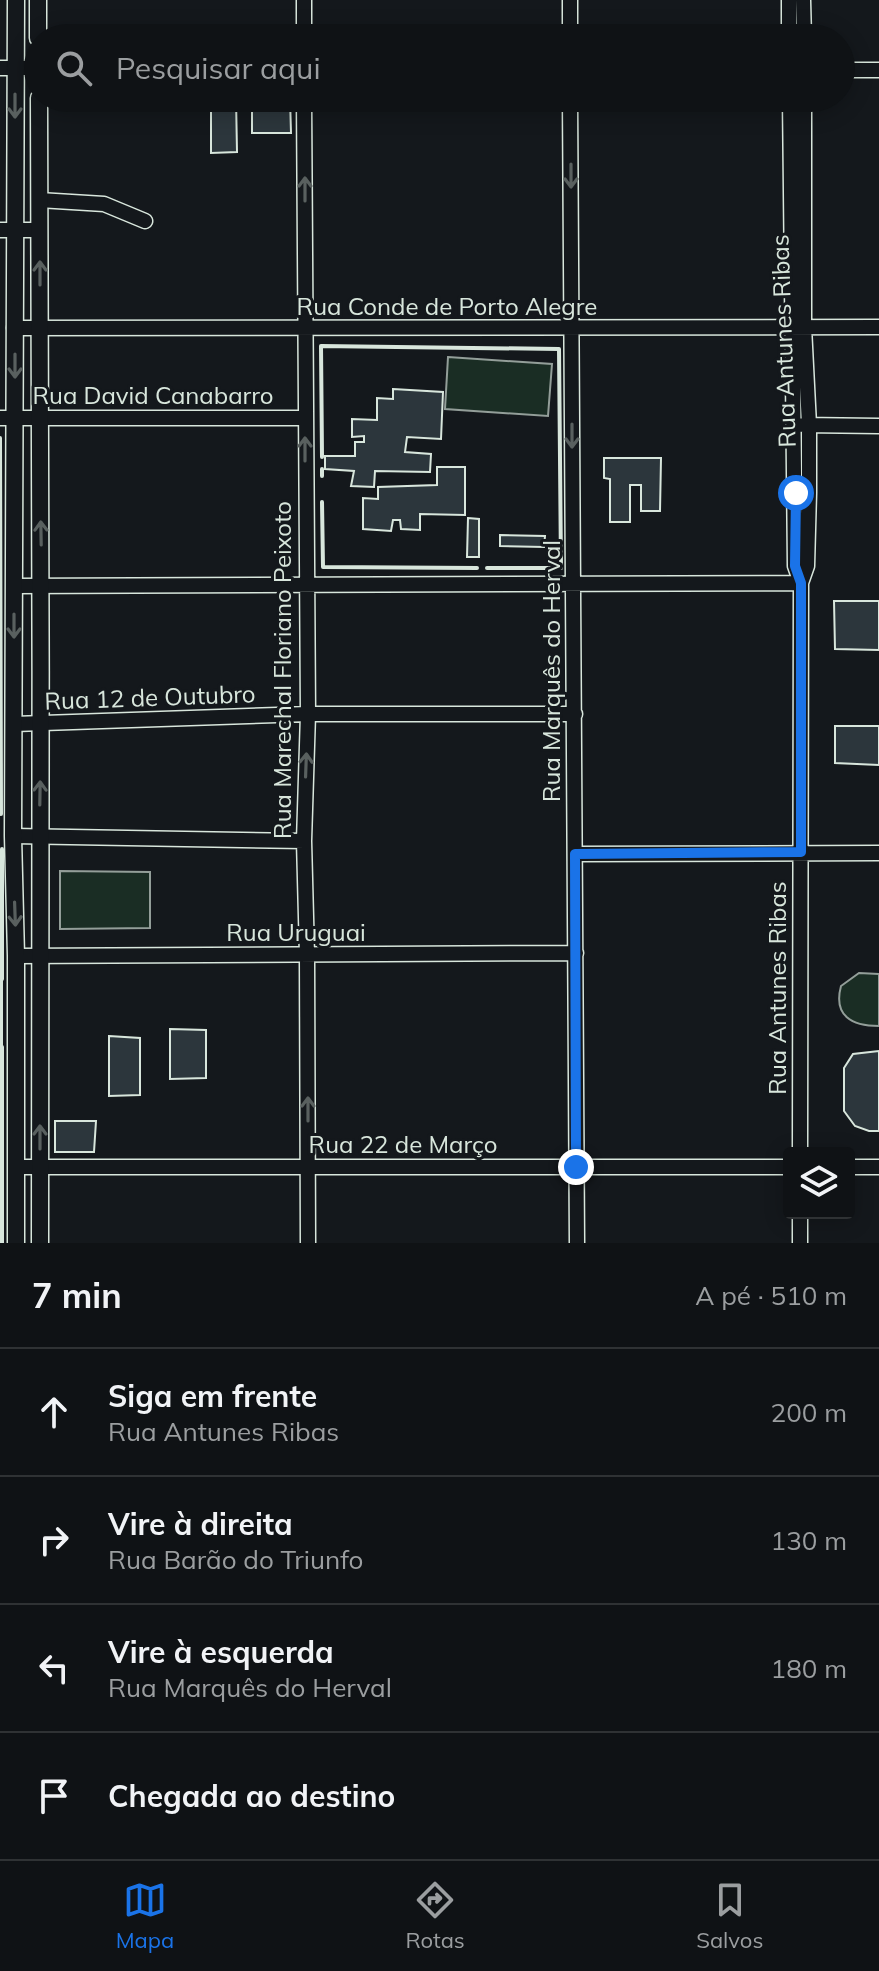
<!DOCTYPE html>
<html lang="pt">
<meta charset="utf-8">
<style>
body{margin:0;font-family:Mulish,sans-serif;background:#181b1e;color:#f1f3f6}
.controls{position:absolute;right:24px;bottom:24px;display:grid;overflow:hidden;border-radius:8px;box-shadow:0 4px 20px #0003}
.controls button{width:72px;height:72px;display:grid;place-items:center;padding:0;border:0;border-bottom:2px solid #2f3234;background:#0f1215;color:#f1f3f6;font:40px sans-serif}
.stop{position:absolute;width:24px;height:24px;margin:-18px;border:6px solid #1a73e8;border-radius:50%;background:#fff}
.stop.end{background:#1a73e8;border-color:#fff;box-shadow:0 2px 8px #0008}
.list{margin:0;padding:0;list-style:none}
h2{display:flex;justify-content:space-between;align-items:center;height:104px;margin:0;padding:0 32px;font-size:34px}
h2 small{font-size:26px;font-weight:400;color:#9b9ea0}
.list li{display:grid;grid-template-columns:52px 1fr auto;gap:24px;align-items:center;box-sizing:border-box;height:128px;padding:0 32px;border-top:2px solid #2f3234}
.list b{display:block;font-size:30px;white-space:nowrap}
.list p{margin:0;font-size:26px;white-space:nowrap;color:#9b9ea0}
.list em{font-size:26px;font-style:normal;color:#9b9ea0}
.icon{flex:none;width:44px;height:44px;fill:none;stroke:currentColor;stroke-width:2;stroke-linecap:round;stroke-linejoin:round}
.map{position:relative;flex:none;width:879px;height:1243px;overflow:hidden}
.search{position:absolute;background:#0f1215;box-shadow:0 4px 20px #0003;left:24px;right:24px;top:24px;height:88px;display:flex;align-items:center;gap:20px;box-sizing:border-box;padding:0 28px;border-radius:44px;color:#9b9ea0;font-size:30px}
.sheet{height:616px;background:#0f1215}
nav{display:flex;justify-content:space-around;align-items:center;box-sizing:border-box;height:112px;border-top:2px solid #2f3234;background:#0f1215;font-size:22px;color:#9b9ea0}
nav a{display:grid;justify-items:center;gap:4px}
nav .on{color:#1a73e8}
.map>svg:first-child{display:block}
</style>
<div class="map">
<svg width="879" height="1243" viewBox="0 0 879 1243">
<rect width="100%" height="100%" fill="#14181c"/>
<path fill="#1a2d24" stroke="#939e99" stroke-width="2" d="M448,357L552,364L548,416L445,409Z
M60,871L150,872V928L60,929Z
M859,973L879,974V1026C852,1026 833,1016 841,986Z"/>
<path fill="#2c363c" stroke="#d8e6dc" stroke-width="2" d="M211,98H236L237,152L211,153Z
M252,98H290L291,133H252Z
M393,389L443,392L441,439L407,437L405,452L431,454L430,472L375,471L374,487L351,486L354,471L325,469V456H355V442H364V436L352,437V419L377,420V398L393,399Z
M604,458H661L660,511H641V485H630V522H610V479L604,478Z
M437,467H465V515L420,514V530L401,529L400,520H393L391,531L363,529V498L378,499V487L437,485Z
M468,518L479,519V557H467Z
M500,535L545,536L544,547L500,546Z
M834,601H879V650L835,649Z
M835,726H879V765L835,763Z
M0,976H2V1050H0Z
M170,1029L206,1030V1078L170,1079Z
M109,1036L140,1038V1095L109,1096Z
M879,1051V1131H869L855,1126L844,1111V1068L853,1054Z
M55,1121H96L94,1152H55Z"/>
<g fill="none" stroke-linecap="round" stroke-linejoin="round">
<defs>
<path id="minor" d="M789,0V38
M803,0L804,38
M304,38V0
M570,38V0
M0,68H38
M841,70H879
M304,98L308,714L304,841L307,955L308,1243
M570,98L577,1243
M790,98L795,566L801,583L800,1153
M39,200L104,204L145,221
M0,230H39
M14,328L879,327
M0,418H305
M803,425L879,426
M801,583L807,566L809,493V425L804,327V98
M14,586L801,583
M14,724L308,714H575
M13,836L304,841
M575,854L879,853
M16,956L576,953
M17,1167H789
M849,1167H879
M800,1213V1243"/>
<path id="major" d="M16,0L13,836L16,956V1243
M38,0V38
M39,98C41,480 41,861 40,1243"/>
</defs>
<use href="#minor" stroke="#d8e6dc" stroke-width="17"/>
<use href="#major" stroke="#d8e6dc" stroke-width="19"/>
<use href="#minor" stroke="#14181c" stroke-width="14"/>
<use href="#major" stroke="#14181c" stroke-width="16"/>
<path stroke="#d8e6dc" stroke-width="4" d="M0,438L1,814
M322,457L321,346L559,349L561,568H487
M322,476V469
M322,502L323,567L477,568
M2,849V979
M2,1047V1243"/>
</g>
<defs><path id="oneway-shaft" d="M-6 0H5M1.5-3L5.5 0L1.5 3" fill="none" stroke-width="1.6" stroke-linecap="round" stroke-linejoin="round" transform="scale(2)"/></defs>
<g stroke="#59605f">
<use href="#oneway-shaft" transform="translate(15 106) rotate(90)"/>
<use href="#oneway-shaft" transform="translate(571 176) rotate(90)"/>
<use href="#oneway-shaft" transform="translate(305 189) rotate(-90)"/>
<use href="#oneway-shaft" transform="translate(40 273) rotate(-90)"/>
<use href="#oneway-shaft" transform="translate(15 366) rotate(90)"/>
<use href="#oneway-shaft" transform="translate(572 436) rotate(90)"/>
<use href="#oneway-shaft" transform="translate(305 449) rotate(-90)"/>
<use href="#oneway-shaft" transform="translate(41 533) rotate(-91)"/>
<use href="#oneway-shaft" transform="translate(14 626) rotate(90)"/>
<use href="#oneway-shaft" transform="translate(306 765) rotate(-88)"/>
<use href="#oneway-shaft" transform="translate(40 793) rotate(-89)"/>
<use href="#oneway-shaft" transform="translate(15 914) rotate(88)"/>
<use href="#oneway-shaft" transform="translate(308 1109) rotate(-90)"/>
<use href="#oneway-shaft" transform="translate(40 1137) rotate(-90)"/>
</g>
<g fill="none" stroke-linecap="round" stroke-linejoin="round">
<path stroke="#1a73e8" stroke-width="10" d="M576,1167L575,854L801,852V583L795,566L796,493"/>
</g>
<g text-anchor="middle" stroke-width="6" stroke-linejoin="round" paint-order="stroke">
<g font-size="24" fill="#d8e6dc" stroke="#14181c">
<text x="447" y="315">Rua Conde de Porto Alegre</text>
<text transform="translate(784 341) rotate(-92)" y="8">Rua Antunes Ribas</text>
<text x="153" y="404">Rua David Canabarro</text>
<text transform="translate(283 670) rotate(-90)" y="8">Rua Marechal Floriano Peixoto</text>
<text transform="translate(552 671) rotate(-90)" y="8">Rua Marquês do Herval</text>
<text transform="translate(150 698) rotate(-2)" y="8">Rua 12 de Outubro</text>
<text x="296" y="941">Rua Uruguai</text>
<text transform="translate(778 988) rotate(-90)" y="8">Rua Antunes Ribas</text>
<text x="403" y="1153">Rua 22 de Março</text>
</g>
</g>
</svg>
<div class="controls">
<button><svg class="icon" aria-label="layers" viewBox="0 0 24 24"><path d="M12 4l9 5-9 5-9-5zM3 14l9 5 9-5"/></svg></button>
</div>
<div class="stop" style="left:796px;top:493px"></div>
<div class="stop end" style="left:576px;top:1167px"></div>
<div class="search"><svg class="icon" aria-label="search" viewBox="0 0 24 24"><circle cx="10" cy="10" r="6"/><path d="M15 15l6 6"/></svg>Pesquisar aqui</div>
</div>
<section class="sheet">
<h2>7 min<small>A pé · 510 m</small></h2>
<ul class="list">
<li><svg class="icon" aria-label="ahead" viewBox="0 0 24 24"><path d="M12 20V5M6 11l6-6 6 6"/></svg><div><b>Siga em frente</b><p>Rua Antunes Ribas</p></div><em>200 m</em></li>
<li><svg class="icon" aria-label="right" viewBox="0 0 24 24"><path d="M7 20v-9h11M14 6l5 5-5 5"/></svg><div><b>Vire à direita</b><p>Rua Barão do Triunfo</p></div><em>130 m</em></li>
<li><svg class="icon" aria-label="left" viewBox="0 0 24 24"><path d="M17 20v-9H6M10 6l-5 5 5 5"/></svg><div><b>Vire à esquerda</b><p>Rua Marquês do Herval</p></div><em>180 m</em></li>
<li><svg class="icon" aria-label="arrive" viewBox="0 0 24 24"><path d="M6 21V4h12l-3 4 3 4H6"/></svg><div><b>Chegada ao destino</b></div></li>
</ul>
</section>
<nav>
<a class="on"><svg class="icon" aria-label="map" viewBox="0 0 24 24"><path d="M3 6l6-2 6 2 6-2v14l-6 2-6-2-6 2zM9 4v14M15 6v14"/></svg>Mapa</a>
<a><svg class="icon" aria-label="directions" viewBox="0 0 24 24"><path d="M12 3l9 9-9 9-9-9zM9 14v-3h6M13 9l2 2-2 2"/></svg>Rotas</a>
<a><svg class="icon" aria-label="saved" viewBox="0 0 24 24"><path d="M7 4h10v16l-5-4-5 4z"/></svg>Salvos</a>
</nav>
